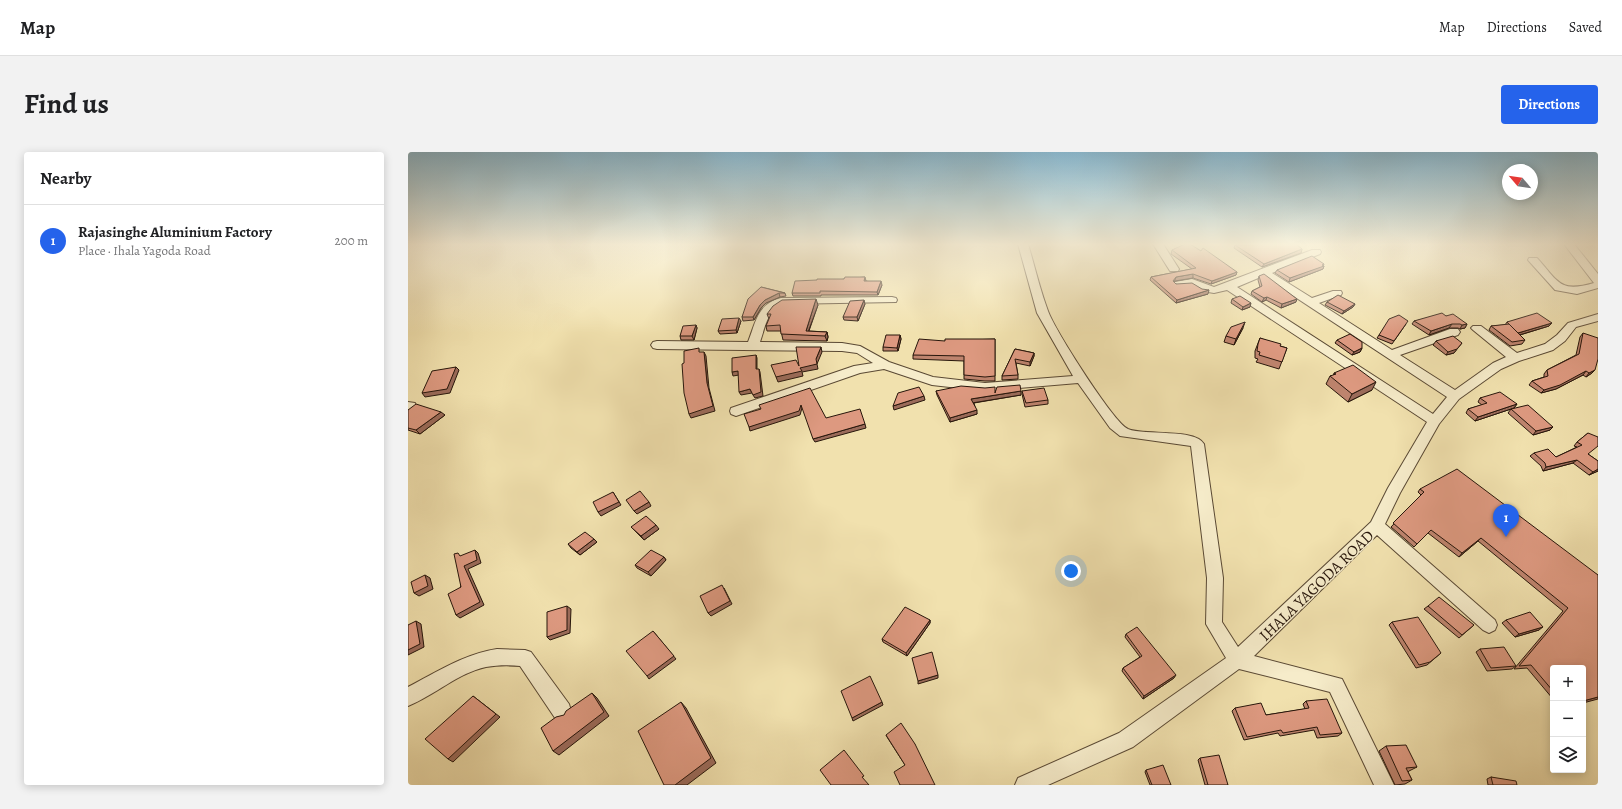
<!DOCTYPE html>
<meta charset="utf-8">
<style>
body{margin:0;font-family:Alegreya,serif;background:#f2f2f2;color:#202124}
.controls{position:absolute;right:12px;bottom:12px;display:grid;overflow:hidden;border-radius:4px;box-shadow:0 2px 10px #0003}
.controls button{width:36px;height:36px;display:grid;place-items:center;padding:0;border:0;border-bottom:1px solid #e0e0e0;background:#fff;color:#202124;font:20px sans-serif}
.compass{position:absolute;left:1094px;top:12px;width:36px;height:36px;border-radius:50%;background:#fff;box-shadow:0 2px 10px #0003;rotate:299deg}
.you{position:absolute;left:663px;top:419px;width:14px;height:14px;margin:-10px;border:3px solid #fff;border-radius:50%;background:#1a73e8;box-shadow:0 0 0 6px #1a73e833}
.badge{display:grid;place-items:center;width:26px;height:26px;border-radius:50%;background:#2563eb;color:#fff;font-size:13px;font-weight:700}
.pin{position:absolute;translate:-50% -33px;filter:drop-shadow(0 1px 2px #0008)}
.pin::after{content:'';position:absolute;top:21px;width:14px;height:12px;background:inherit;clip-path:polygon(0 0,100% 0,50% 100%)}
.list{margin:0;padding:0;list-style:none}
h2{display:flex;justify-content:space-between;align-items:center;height:52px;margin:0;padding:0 16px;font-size:17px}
h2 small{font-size:13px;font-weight:400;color:#757577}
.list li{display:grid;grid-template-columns:26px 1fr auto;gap:12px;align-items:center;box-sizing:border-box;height:72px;padding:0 16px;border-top:1px solid #e0e0e0}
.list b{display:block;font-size:15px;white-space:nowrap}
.list p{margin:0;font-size:13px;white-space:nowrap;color:#757577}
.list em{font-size:13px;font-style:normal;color:#757577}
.icon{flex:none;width:22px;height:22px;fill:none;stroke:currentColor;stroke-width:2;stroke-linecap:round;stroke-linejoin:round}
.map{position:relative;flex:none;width:1190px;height:633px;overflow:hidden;border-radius:4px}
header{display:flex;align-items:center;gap:24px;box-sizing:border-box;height:56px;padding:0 20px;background:#fff;border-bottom:1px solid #e0e0e0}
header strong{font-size:19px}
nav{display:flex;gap:22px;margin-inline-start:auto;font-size:14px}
.intro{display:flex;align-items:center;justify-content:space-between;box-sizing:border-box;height:96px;padding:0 24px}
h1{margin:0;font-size:28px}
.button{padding:10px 18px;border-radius:4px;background:#2563eb;color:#fff;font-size:14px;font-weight:700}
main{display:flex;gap:24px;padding:0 24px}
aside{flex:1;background:#fff;border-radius:4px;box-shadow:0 2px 10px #0003}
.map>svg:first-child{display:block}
</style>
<header>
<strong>Map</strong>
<nav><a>Map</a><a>Directions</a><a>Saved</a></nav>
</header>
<div class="intro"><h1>Find us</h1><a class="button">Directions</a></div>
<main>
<aside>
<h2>Nearby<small></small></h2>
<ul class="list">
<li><span class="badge">1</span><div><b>Rajasinghe Aluminium Factory</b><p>Place · Ihala Yagoda Road</p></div><em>200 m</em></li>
</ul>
</aside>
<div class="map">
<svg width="1190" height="633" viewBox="0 0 1190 633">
<rect width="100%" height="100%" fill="#f1e1ae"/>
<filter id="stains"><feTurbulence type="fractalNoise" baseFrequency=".005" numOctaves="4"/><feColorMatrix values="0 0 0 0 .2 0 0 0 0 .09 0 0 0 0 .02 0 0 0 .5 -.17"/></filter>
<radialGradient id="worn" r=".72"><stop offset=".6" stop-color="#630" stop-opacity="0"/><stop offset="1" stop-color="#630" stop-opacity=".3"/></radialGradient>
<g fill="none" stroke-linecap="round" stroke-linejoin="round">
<defs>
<path id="minor" d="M610,92H620C627,115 632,138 640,159C647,178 705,270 720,277C737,284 787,276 796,292L815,426L814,470L830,495L963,370L980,336L1019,270L819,138L806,141L794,139L783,133L767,134L766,132L767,130L784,127L806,135L904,98H912L913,100L912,102L864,121L904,146L925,139H933L934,141L933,143L911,151L984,198L1042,177H1050L1052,180L1050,183L992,203L1047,238L1085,211L1098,205L1065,178L1063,176L1065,174H1073L1109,201L1137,192L1149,183L1160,171L1190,162V169L1168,175L1157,189L1145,198L1111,209L1093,217L1051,247L1031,272L992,341L977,372L1087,468L1089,473L1087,478L1081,481L1075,478L969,383L846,504L934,527L986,633H966L922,540L831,517L725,595L640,633H607L610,626L711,581L818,506L798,472L799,426L783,294L712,284L702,276L670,231L577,239L524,233L476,217L452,221L328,264L323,262L322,259L323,256L446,214L465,211L449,201L434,199L249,197L245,196L243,193L245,190L249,189L340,190C348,170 349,152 373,146L484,145L488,146L489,148L488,150L375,152C359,158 357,176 352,190L434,191L452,194L481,210L525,225L577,231L665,224L629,161ZM855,124L1039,245L1025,262L829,135Z
M745,92H755L771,117L770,119H762Z
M1156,92H1166L1190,122V136L1169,142L1147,138L1120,108L1121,106H1129C1151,130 1151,141 1186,131Z
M0,250L7,251L8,254L7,257L0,258Z
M89,497L117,498L123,500L161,552L163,559L161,566L154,568L147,566L112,514C101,513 90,513 78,515C50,521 27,543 0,554V535C29,520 56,502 89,497Z"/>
</defs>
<use href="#minor" stroke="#5a4934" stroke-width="2"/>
<use href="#minor" fill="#f6ecca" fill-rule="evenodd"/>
</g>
<path fill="#be846e" stroke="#27160b" d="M827,93L894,97L893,101L854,115L826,96Z
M764,98L829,120L828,123L803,132L785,126L767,129L766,130L768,132L800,142L768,151L742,128L743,125L784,117L763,102Z
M915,113L916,114L915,117L881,130L867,121L869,118Z
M851,124L888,150L873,156L858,148L854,150L843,142L844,139L852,135L850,128Z
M457,125L458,129L474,133L470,143H413V144H385L384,141L436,127Z
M353,135L377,141L378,144L372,145L358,151L353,156L346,168L335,169L334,165Z
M824,147L842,155L834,158L823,151Z
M919,150L947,152L945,155L934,162L917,153Z
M457,152L450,169L436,168L435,165Z
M410,153L401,179L419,180L420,185L419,189L375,188L373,179H359L358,174L361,167L359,162Z
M1038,164L1059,172L1057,176L1052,177L1050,176H1041L1021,183L1004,172L1006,169Z
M333,169L329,181L312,182L310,179Z
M1099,170L1141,174L1112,183L1117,188L1114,192L1102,194L1081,178L1083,174L1097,173Z
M998,172L984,192L969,186L971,183Z
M288,173L289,176L286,188H273L272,184Z
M835,176L826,193L816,190L818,184Z
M1175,181L1184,221L1178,225L1175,223L1148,237L1133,241L1121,233L1124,229L1136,225V222L1139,218L1168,203L1172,185Z
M492,183L493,187L490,199H475V195Z
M852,186L872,194L879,196L871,217L848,210L850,207L847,206V199Z
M587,187V229H577L556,227V209L505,207V203L537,189Z
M929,188L954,196L952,200L944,203L927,191Z
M1028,189L1051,194L1046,201L1038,203L1025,193Z
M607,197L626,201V204L622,214L608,211L610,223V227L594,228V224Z
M926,221L964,238L940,250L918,232L922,224H925Z
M528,239L587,240L613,243L566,251L569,262L542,270L529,243Z
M614,239L640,248V252L617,255L614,242Z
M1072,246L1109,252L1106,256L1142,278L1125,283L1100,261L1103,257L1067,269L1058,261L1060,257L1074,253L1070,250Z
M0,258L37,263L12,282L0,278Z
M1180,281V302L1190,309V319L1181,323L1165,311L1135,319L1133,314L1122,304L1126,301L1148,305L1169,295L1166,294L1169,290Z
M1012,337L1190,423L1145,516V547L1119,516L1106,517L1155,459L1070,389L1051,405L1020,381L1006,395L983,375L1013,343L1010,340Z
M223,375L251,377L236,388Z
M189,390L172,403L163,396L160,392Z
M256,405L258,408L243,424L229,416L227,413Z
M1020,454L1066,473L1051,486L1016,457Z
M522,468V471L499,504L475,490L474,487Z
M1098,468L1131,478L1107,485L1094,471Z
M984,470L1033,501L1019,513L1008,516L981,473Z
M718,482L766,526L735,547L714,519L715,516L732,505L717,485Z
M1072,497L1108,514L1104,517L1079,519L1068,500Z
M898,549L934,581L930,584L909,586L906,578L872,584L870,581L836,588L824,559L827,556L858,563L897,557L895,552Z
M478,583L507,592L497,613L479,585Z
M978,594L1009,615L1001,619L1000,620L1004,628L997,632L987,633L971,599Z
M792,606L820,633H797L790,608Z
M738,618L763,633H742L737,620Z
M1083,625L1109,633H1080L1079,627Z"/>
<path fill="#9b6b5a" stroke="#27160b" d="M894,97L893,101L854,115L856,112Z
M916,112L915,115L916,114L915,117L881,130L882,126Z
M829,120L828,123L803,132L804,129Z
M785,122V126L767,129L765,133L768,125Z
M473,129L474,133L470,143L469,140Z
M801,138L800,142L768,151L769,148Z
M371,141L372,145L358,151L353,156L346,168L345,165L352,153L357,148Z
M859,145L858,148L854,150L856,146Z
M408,147L410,153L399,183L398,179Z
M889,147L888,150L873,156L874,152Z
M456,148L457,152L450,169L449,165Z
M843,151L842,155L834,158L835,155Z
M947,152L945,155L934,162L936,159Z
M331,166L333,169L329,181L328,178Z
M837,170L835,176L826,193L828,187Z
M1144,171L1141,174L1108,184L1110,181Z
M1044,172L1041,176L1021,183L1023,179Z
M1059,172L1057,176L1052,177L1054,173Z
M288,173L289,176L286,188L284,184Z
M419,180L420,185L419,189L417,184Z
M492,183L493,187L490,199L489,196Z
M1054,191L1046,201L1038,203L1040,200Z
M413,195L414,200L409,212L410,217L394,220L395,224L370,230L368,225L392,216L408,207Z
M954,196L952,200L944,203L946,200Z
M296,200L298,204L301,236L307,259L283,266L281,262L299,231Z
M626,201V204L622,214V210Z
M348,203L349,206V221L348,217Z
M48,215L51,218L42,241L17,245L14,241Z
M351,217L352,220L355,244L347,246L345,243Z
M1187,218L1184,221L1178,225L1181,221Z
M330,219L331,223L325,224L324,220Z
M1178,219L1175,223L1148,237L1133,241L1136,238Z
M968,230L964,238L940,250L944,242Z
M342,237L344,241L333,243L331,240Z
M613,239V243L564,251L563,247Z
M516,244L517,248L486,258L485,254Z
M1109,252L1106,256L1067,269L1070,265Z
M393,253L394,256L392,263L342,279L341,275Z
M569,258V262L542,270V266Z
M33,260L37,263L12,282L8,278Z
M457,272L458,276L407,290L405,287Z
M1145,275L1142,278L1125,283L1128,279Z
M1169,308L1165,311L1135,319L1138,315Z
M1190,317V319L1181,323L1185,320Z
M205,340L213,353L193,364L190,360Z
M241,350L243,354L229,362L226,359Z
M248,373L251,377L236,388L233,384Z
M1073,386L1070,389L1051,405L1054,401Z
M186,387L189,390L172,403L169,400Z
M67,398L70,401L73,411L60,417L76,453L52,466L48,463L56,414Z
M256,405L258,408L243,424L240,420Z
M17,423L22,426L25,437L11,444L6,441Z
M316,436L324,452L303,464L300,461Z
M159,454L163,457L162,481L142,488L139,485Z
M522,468V471L499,504L498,501Z
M8,469L13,472L16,495L0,503V498Z
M1135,475L1131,478L1107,485L1111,482Z
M245,479L268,507L241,527L239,524Z
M530,523V526L510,532V529Z
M768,523L766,526L735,547L736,544Z
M184,541L189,546L201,564L151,603L145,599Z
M65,544L92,565L45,610L40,607Z
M1190,545V547L1175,551V549Z
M273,550L278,556L308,611L279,633H267Z
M474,550L475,553L445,569L444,566Z"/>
<path fill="#dd9980" stroke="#27160b" d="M777,92H782L793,99L795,96L829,120L804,129L785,122L768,125L765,129L768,132L784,131L794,137L801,138L769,148L743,125L788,116L764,98Z
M888,92L894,97L856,112L827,93Z
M904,104L916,112L914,113L916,114L882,126L869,118Z
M856,122L889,147L874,152L859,145L856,146L844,139L854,134L851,124Z
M437,125H457L456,129H473L469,140L412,139V141H384L387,129L409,128V127H436Z
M353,135L377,141H371L357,148L352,153L345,165H334L340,147Z
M930,143L947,152L936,159L919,150Z
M832,144L843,151L835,155L824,147Z
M408,147L398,179L419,180L417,184L373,182L372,173L358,174L363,162H359L365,154L374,148Z
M456,148L449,165H435L442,149Z
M1034,161L1038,164L1045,162L1059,172L1054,173L1052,172H1044L1023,179L1006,169Z
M1129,161L1144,171L1110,181L1099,170Z
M991,163L1000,169L986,189L971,183L981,167Z
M331,166L328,178L310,179L314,167Z
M837,170L828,187L818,184L823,175Z
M1101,172L1117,188L1104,190L1083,174Z
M288,173L284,184H272L275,174Z
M1175,181L1190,186V207L1187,218L1181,221L1178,219L1152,233L1136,238L1124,229L1140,224L1139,218L1171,202Z
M942,182L954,190V196L946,200L929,188Z
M478,183H492L489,196L475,195Z
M1045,184L1054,191L1049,197L1040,200L1028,189Z
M852,186L873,192L872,194L879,196L874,210L851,203L852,200L849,199L850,192Z
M511,187L537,189V187H587V224L577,225L556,223V204L505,203Z
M388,195H413L408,207L409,212L392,216L394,219L368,225L363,213L388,208L391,214Z
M291,196V200H296L299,231L305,254L281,262L276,241L274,212L276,211V199Z
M607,197L626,201L622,210L607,207L610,223L594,224Z
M348,203V217H351L353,240L345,243L342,237L331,240L330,219L324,220V206Z
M945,213L968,230L944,242L922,224L928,222L926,221Z
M48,215L39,237L14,241L24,219Z
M612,233L613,239L563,247L569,258L542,266L528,239L553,234L577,236L587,235V241L589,235Z
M511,235L516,244L485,254L490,241Z
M402,236L418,266L452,257L457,272L405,287L393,253L391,259L341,275L336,262L353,257L351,253Z
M636,236L640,248L618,251L614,239Z
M1092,240L1109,252L1070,265L1060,257L1079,251L1072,246Z
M8,252L33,260L8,278L0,276V258Z
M1120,253L1145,275L1128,279L1103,257Z
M1180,281L1190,285V294L1180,302L1190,309V317L1185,320L1169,308L1138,315L1137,311L1126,301L1140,297L1148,305L1174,293L1169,290Z
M1049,317L1190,423V545L1175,549V516H1145V539L1123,513L1111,514L1160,456L1073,386L1054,401L1023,378L1009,392L985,371L1016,340L1012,337Z
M232,339L241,350L226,359L218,348Z
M205,340L211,350L190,360L185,350Z
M238,364L248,373L233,384L223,375Z
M177,380L186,387L169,400L160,392Z
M67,398L69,408L56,414L72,450L48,463L40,442L53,435L46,402L50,401L52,404Z
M243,398L256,405L240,420L227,413Z
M17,423L20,434L6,441L3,430Z
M314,433L322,449L300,461L292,444Z
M1031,445L1066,473L1054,483L1020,454Z
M159,454V478L139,485V460Z
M497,455L522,468L498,501L474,487Z
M1122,460L1135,475L1111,482L1098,468Z
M1010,465L1033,501L1022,510L1011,513L984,470Z
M8,469L12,492L0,498V473Z
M729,475L768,523L736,544L715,516L734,504L718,482Z
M245,479L266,504L239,524L218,499Z
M1096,495L1108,514L1083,516L1072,497Z
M524,500L530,523L510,529L504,506Z
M462,524L474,550L444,566L433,539Z
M184,541L196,560L145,599L133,576L148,565L156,563L158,559Z
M65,544L88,562L40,607L17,587Z
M919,547L934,581L912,583L909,575L875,581L873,578L839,585L827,556L853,551L858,563L901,556L898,549Z
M273,550L303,606L267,633H256L230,579Z
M493,571L507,592L527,633H492L486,620L497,613L478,583Z
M998,593L1009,615L998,616L1004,628L994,629L978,594Z
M436,598L456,624L454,625L461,633H423L412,618Z
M811,603L820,633H800L792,606Z
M755,613L763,633H744L738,618Z
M1083,625L1108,629L1109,633H1085Z"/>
<linearGradient id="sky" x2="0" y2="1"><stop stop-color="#89b8cf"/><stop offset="0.51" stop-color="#f9f2db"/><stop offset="1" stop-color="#f9f2db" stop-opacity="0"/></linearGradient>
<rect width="1190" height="181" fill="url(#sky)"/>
<g text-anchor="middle" stroke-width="3" stroke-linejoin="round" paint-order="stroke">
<g font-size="16" fill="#27160b" stroke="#f6ecca">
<text transform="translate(908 433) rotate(-44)" y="6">IHALA YAGODA ROAD</text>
</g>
</g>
<rect width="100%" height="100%" filter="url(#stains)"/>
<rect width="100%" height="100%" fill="url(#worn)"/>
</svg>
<div class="controls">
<button>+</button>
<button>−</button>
<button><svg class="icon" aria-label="layers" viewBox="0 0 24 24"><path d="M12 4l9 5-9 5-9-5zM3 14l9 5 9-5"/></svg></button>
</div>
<svg class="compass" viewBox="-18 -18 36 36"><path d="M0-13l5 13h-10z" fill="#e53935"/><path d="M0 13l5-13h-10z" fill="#757577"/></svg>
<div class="you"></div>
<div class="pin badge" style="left:1098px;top:385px">1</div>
</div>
</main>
